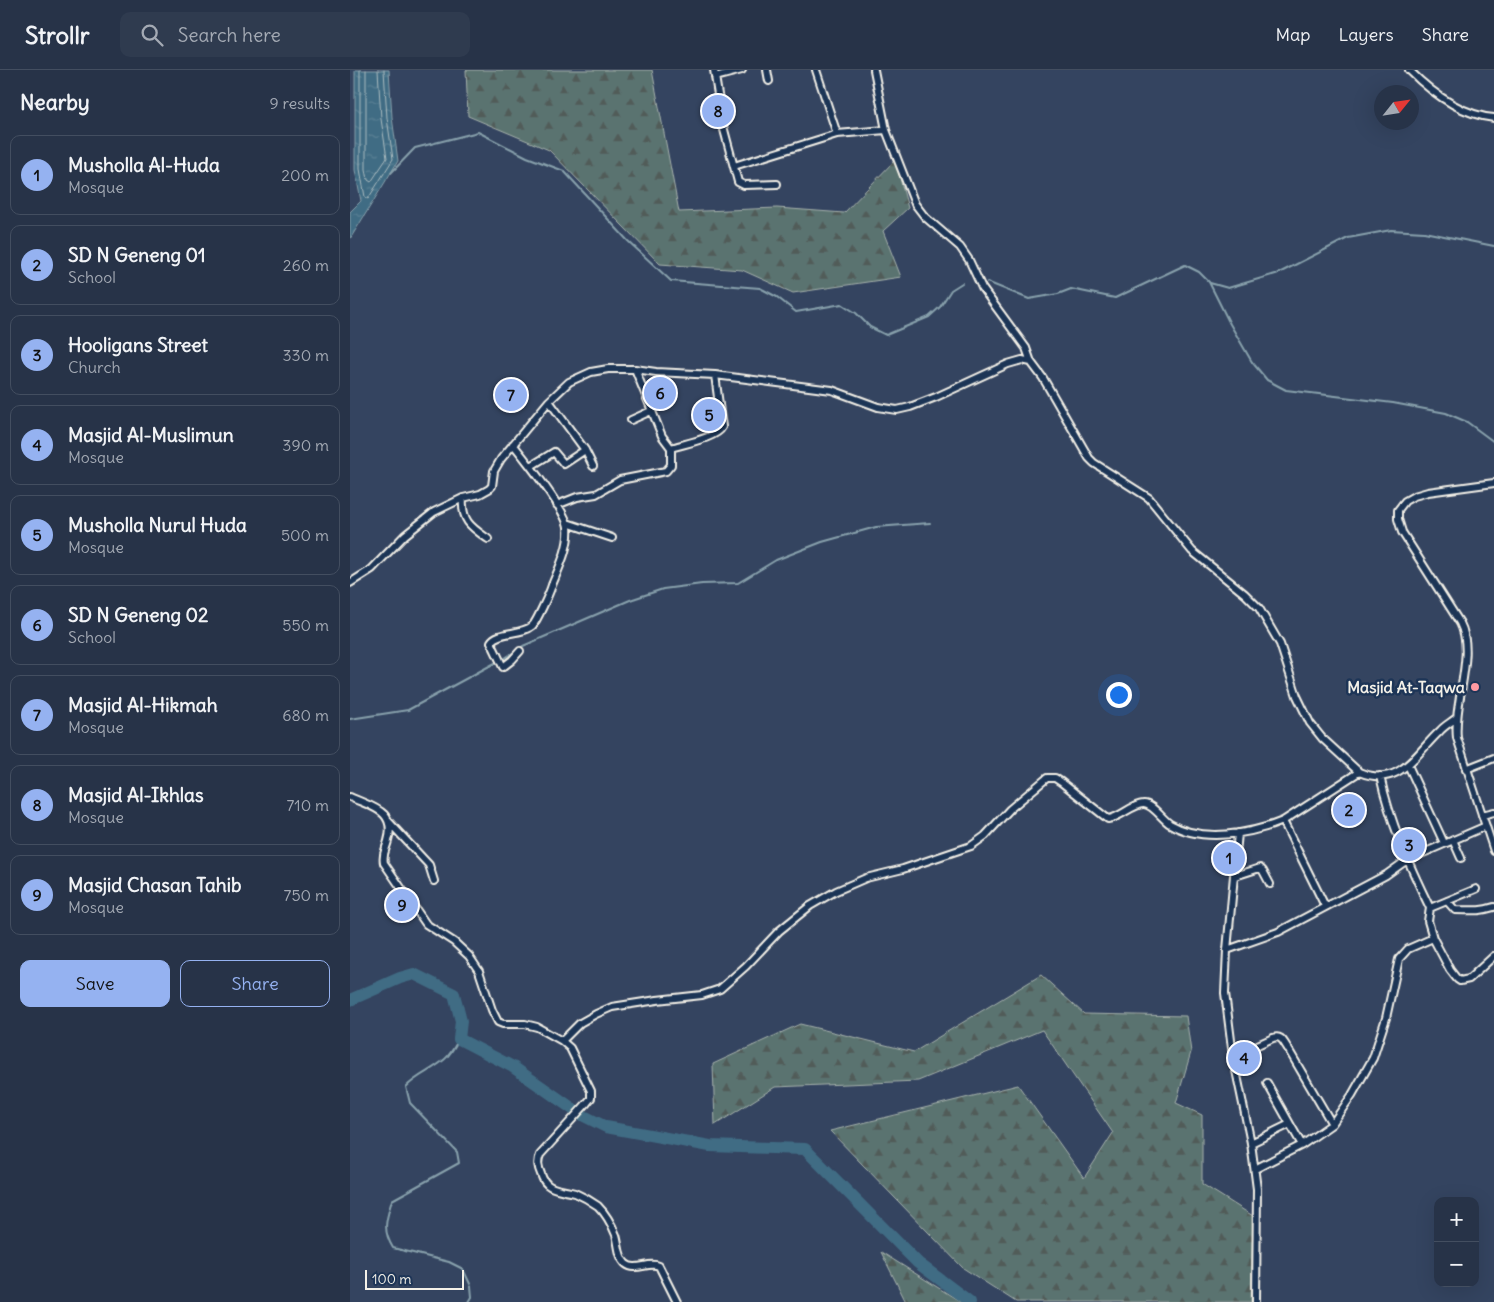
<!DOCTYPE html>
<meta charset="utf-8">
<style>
body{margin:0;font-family:Delius,sans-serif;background:#2f3b4f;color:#f1f3f6}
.controls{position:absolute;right:15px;bottom:15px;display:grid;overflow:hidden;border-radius:10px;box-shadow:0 5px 20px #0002}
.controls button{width:45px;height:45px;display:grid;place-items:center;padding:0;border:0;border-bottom:1px solid #434e60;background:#273348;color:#f1f3f6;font:25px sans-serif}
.compass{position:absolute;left:1024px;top:15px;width:45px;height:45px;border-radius:50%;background:#273348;box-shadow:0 5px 20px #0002;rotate:60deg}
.scale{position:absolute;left:15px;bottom:12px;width:99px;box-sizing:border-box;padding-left:5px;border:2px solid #f4f1e8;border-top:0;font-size:14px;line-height:18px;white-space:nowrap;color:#f4f1e8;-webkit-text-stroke:4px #1d3557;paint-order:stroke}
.you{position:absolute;left:768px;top:624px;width:18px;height:18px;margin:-12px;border:4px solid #fff;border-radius:50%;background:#1a73e8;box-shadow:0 0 0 8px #1a73e833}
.badge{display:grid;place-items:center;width:32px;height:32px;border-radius:50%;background:#95b2f1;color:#111;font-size:16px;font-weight:700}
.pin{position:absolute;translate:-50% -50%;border:2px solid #fff;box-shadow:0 1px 5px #0006}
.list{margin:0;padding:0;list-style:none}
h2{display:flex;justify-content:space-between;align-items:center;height:65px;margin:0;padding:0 20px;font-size:21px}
h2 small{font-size:16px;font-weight:400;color:#a4aab4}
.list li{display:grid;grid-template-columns:32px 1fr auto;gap:15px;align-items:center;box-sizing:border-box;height:80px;margin:0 10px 10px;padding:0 10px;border:1px solid #434e60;border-radius:10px}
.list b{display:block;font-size:19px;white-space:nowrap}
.list p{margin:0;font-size:16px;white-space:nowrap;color:#a4aab4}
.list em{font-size:16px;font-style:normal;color:#a4aab4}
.actions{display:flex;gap:10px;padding:15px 20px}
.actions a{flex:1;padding:11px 0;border:1px solid #95b2f1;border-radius:10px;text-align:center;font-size:18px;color:#95b2f1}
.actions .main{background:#95b2f1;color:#111}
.icon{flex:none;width:28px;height:28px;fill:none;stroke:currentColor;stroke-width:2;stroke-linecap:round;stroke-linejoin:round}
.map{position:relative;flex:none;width:1144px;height:1232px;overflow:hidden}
header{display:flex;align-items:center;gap:30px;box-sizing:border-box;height:70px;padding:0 25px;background:#273348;border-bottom:1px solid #434e60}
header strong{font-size:24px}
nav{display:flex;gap:28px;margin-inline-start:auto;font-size:18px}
.search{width:350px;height:45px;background:#2f3b4f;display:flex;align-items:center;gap:12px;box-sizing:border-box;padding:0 18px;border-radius:10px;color:#a4aab4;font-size:19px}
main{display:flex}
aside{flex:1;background:#273348}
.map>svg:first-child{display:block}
</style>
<header>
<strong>Strollr</strong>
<div class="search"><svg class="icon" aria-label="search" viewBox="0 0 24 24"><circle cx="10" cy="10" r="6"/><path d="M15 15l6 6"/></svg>Search here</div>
<nav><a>Map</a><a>Layers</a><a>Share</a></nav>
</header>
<main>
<aside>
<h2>Nearby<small>9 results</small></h2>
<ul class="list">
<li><span class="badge">1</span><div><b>Musholla Al-Huda</b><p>Mosque</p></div><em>200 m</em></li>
<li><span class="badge">2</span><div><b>SD N Geneng 01</b><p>School</p></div><em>260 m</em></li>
<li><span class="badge">3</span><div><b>Hooligans Street</b><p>Church</p></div><em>330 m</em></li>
<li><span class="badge">4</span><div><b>Masjid Al-Muslimun</b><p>Mosque</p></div><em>390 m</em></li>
<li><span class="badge">5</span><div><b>Musholla Nurul Huda</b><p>Mosque</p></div><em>500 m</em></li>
<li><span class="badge">6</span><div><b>SD N Geneng 02</b><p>School</p></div><em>550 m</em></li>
<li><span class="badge">7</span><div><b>Masjid Al-Hikmah</b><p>Mosque</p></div><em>680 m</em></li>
<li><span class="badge">8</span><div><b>Masjid Al-Ikhlas</b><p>Mosque</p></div><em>710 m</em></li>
<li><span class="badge">9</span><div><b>Masjid Chasan Tahib</b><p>Mosque</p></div><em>750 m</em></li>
</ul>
<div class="actions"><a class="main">Save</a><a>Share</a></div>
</aside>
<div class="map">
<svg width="1144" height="1232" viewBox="0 0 1144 1232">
<defs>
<pattern id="forest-firs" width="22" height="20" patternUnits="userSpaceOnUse" patternTransform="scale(1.25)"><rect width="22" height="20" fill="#5a7370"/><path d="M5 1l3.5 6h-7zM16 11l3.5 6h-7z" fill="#515b59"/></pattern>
<pattern id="water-ripples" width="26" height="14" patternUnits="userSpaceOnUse" patternTransform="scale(1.25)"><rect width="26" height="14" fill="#406c84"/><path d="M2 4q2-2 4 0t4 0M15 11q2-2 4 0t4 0" fill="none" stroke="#5c8195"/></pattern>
</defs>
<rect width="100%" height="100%" fill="#344460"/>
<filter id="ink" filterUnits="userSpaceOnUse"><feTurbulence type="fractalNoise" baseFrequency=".02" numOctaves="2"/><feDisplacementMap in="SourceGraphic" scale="10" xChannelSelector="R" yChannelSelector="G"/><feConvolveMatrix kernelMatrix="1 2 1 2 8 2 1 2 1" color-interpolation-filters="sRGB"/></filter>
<g filter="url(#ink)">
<path fill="url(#forest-firs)" stroke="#a7b2ac" d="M116,0H302L329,142L427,138L494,143L545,90L558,138L533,161L551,207L443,223L392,200L310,194L199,80L118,46Z
M691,905L734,944L836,946L841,982L826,1033L852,1045V1114L903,1146L901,1232H666L613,1198L480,1061L668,1015L734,1108L763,1063L692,960L568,1011L425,1017L365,1055L363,994L450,954L564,982Z
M531,1182L611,1232H556Z"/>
<path fill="url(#water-ripples)" stroke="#88a1ac" d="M5,0H39L42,47L48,91L0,169V142L11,131L5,100Z"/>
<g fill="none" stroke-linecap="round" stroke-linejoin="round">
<path stroke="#acbcc0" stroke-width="1" d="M10,0V99L15,127L18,129L43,89L37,48L34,0
M16,0V99L18,110L21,112L37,88L31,49L28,0"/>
<path stroke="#88a1ac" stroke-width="2" d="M41,103L65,78L128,62L177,87L214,101L278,171L321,211L410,218L427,227L446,242L492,234L506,243L520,257L536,265L579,247L590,237L601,220L612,213
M637,212L679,229L708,224L721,219L765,228L835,195L849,202L859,212L880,254L902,292L917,310L936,320L1043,333L1096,343L1117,352L1144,372
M860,213L878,218L929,203L998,168L1041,160L1074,162L1144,176
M155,588L173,576L280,530L313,519L352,514L388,513L426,490L472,472L526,457L580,453
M0,649L58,640L145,593
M109,969C105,976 101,984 95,989C83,1000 67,1005 56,1017L60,1033L107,1082L109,1093L42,1130C36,1150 32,1160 43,1178L99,1192L113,1199L121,1216L122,1227L119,1232"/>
<path stroke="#406c84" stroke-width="12" d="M0,930L50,908L64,904L104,924L111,951L109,969L163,997L223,1039
M232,1045L256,1057L360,1076L455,1079L568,1193L620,1232"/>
<defs>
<path id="minor" d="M364,0L373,56L388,112L394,115L427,114
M417,0L419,11
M466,0L487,64L536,60
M524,0L536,60L565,134L575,147L610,177L619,190L632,218L676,278L681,292
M1059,0C1081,22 1111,45 1144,48
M365,7L392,0
M384,96L487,64
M285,299L312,366L321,378C333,374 367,368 372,357L365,305
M199,331L235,380L243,396
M281,350L301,341
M163,374C175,389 216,441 218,457C220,476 209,498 202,515C200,522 186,553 182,556C172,565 147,561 141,572L153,597L162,590L170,581
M181,396L204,382L214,394L235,380
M1144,413L1078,422L1064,426L1055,431L1048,440V449L1052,462L1110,553C1126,583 1103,633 1107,668L1144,781
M113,428C111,451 121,457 138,469
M207,435L227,427L246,424L270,410L316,401L321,395V378
M217,453L262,468
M0,513L22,499L55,465L84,442L113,428L130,424L139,419L142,416L144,401L151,389L199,331L219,312L241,302L258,299H285L306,302L365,305L482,320L528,337L547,340L560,337L586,327L658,294L672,290L681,292L693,308L739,388L744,393L799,428L842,481L895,524L909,538L930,574L947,626L960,653L972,668L1009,702
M1058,695L1094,773
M1116,699L1144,688
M1030,706C1040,752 1059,795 1080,838L1126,819
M0,727C21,737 47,740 38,771C36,779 32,784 34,793L76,854L104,872L119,886L129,901L142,940L148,952L153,954H175L187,957L212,971L220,978L241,1021V1028L237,1033L190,1085C187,1092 188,1097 191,1104C196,1121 210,1119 225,1123C232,1126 241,1131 248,1136C256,1144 262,1155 266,1165C269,1174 268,1187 276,1194C286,1202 299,1191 309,1196L327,1232
M1132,745L1144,742
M39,752L79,795L84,811
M1103,770L1111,788
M885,806L910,798L913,801L920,814
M1097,831L1105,840C1121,840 1128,842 1144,837
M975,836L933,751L1009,702C1050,719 1065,684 1090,661C1094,656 1100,653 1105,649
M1083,868L1100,900L1107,909L1110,911L1119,909L1144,886
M877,880L888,763
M212,971L230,953L246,944L262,937L307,930L352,925L370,919L396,896L429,861L460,836L486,821L516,808L553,799L621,776L635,766L660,739L697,708H705L711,712L758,749C770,748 781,735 793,734C802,733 812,749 820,754C852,773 901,764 933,751
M883,986L923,968C931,965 933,971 937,977L982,1054
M940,1054L952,1075
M901,1073L940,1054L917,1013
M905,1099L952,1075L982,1054L1002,1025L1023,988L1036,948L1049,889L1058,879L1083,868L1078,851L1080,838
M906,1232L907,1119L901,1073L883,986L875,923L877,880L928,862L1036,805L1057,790L1136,756"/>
</defs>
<use href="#minor" stroke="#f4f1e8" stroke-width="10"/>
<use href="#minor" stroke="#1d3557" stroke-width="6"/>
</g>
</g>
<circle fill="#ff9aa2" stroke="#1d3557" stroke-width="2" cx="1125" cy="617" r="5"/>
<g text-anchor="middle" stroke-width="5" stroke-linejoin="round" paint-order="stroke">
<g font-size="16" font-weight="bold" fill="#f4f1e8" stroke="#1d3557" text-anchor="end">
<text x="1115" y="623">Masjid At-Taqwa</text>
</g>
</g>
</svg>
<div class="controls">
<button>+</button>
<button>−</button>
</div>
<svg class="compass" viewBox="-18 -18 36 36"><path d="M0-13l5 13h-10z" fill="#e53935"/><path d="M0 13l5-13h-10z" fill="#a4aab4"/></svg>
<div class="scale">100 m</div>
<div class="you"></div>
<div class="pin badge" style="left:879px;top:788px">1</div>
<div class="pin badge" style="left:999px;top:740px">2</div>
<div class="pin badge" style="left:1059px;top:775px">3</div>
<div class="pin badge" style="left:894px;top:988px">4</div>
<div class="pin badge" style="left:359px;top:345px">5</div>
<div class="pin badge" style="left:310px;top:323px">6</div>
<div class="pin badge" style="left:161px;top:325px">7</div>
<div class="pin badge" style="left:368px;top:41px">8</div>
<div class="pin badge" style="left:52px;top:835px">9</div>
</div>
</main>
